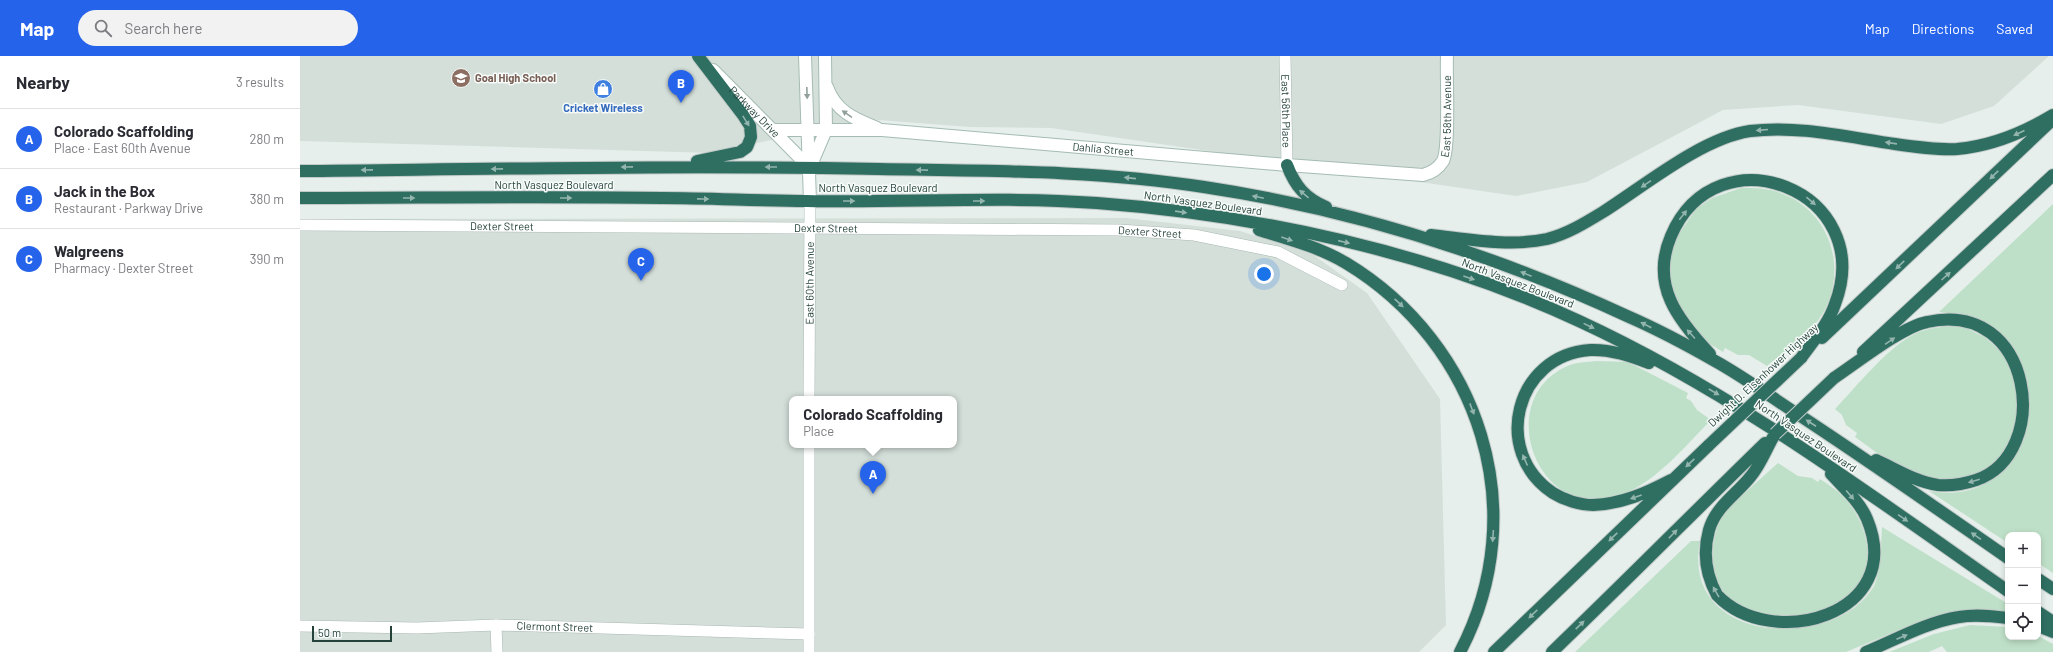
<!DOCTYPE html>
<meta charset="utf-8">
<style>
body{margin:0;font-family:Barlow,sans-serif;background:#f2f2f3;color:#2b2b33}
.controls{position:absolute;right:12px;bottom:12px;display:grid;overflow:hidden;border-radius:8px;box-shadow:0 2px 6px #0003}
.controls button{width:36px;height:36px;display:grid;place-items:center;padding:0;border:0;border-bottom:1px solid #e1e1e2;background:#fff;color:#2b2b33;font:20px sans-serif}
.scale{position:absolute;left:12px;bottom:10px;width:80px;box-sizing:border-box;padding-left:4px;border:2px solid #24423a;border-top:0;font-size:11px;line-height:14px;white-space:nowrap;color:#24423a;-webkit-text-stroke:3px #f7fbf9;paint-order:stroke}
.you{position:absolute;left:964px;top:218px;width:14px;height:14px;margin:-10px;border:3px solid #fff;border-radius:50%;background:#1a73e8;box-shadow:0 0 0 6px #1a73e833}
.badge{display:grid;place-items:center;width:26px;height:26px;border-radius:50%;background:#2563eb;color:#fff;font-size:13px;font-weight:700}
.pin{position:absolute;translate:-50% -33px;filter:drop-shadow(0 1px 2px #0008)}
.pin::after{content:'';position:absolute;top:21px;width:14px;height:12px;background:inherit;clip-path:polygon(0 0,100% 0,50% 100%)}
.popup{position:absolute;left:489px;top:340px;width:168px;height:52px;box-sizing:border-box;display:grid;place-content:center;border-radius:8px;background:#fff;filter:drop-shadow(0 1px 3px #0005);font-size:13px;white-space:nowrap;color:#7c7c81}
.popup b{font-size:15px;color:#2b2b33}
.popup::after{content:'';position:absolute;left:50%;top:100%;margin-left:-8px;border:8px solid transparent;border-top-color:#fff}
.list{margin:0;padding:0;list-style:none}
h2{display:flex;justify-content:space-between;align-items:center;height:52px;margin:0;padding:0 16px;font-size:17px}
h2 small{font-size:13px;font-weight:400;color:#7c7c81}
.list li{display:grid;grid-template-columns:26px 1fr auto;gap:12px;align-items:center;box-sizing:border-box;height:60px;padding:0 16px;border-top:1px solid #e1e1e2}
.list b{display:block;font-size:15px;white-space:nowrap}
.list p{margin:0;font-size:13px;white-space:nowrap;color:#7c7c81}
.list em{font-size:13px;font-style:normal;color:#7c7c81}
.icon{flex:none;width:22px;height:22px;fill:none;stroke:currentColor;stroke-width:2;stroke-linecap:round;stroke-linejoin:round}
.map{position:relative;flex:none;width:1753px;height:596px;overflow:hidden}
header{display:flex;align-items:center;gap:24px;box-sizing:border-box;height:56px;padding:0 20px;background:#2563eb;color:#fff}
header strong{font-size:19px}
nav{display:flex;gap:22px;margin-inline-start:auto;font-size:14px}
.search{width:280px;height:36px;background:#f2f2f3;display:flex;align-items:center;gap:10px;box-sizing:border-box;padding:0 14px;border-radius:22px;color:#7c7c81;font-size:15px}
main{display:flex}
aside{flex:1;background:#fff}
.map>svg:first-child{display:block}
</style>
<header>
<strong>Map</strong>
<div class="search"><svg class="icon" aria-label="search" viewBox="0 0 24 24"><circle cx="10" cy="10" r="6"/><path d="M15 15l6 6"/></svg>Search here</div>
<nav><a>Map</a><a>Directions</a><a>Saved</a></nav>
</header>
<main>
<aside>
<h2>Nearby<small>3 results</small></h2>
<ul class="list">
<li><span class="badge">A</span><div><b>Colorado Scaffolding</b><p>Place · East 60th Avenue</p></div><em>280 m</em></li>
<li><span class="badge">B</span><div><b>Jack in the Box</b><p>Restaurant · Parkway Drive</p></div><em>380 m</em></li>
<li><span class="badge">C</span><div><b>Walgreens</b><p>Pharmacy · Dexter Street</p></div><em>390 m</em></li>
</ul>
</aside>
<div class="map">
<svg width="1753" height="596" viewBox="0 0 1753 596">
<rect width="100%" height="100%" fill="#e6efeb"/>
<path fill="#d4dfda" fill-rule="evenodd" d="M0,0H1749L1694,50L1641,68L1498,49L1423,54L1287,126L1216,140L751,72L670,71L565,63L412,97L0,85Z
M826,162L940,175L1012,198L1067,237L1140,343L1146,569L1119,596H0V163ZM492,343H654V389H492Z"/>
<path fill="#bfe0c8" d="M1441,132C1455,132 1469,132 1483,138C1527,155 1546,206 1527,249C1516,275 1488,292 1467,310L1449,299H1438L1425,292L1423,296L1399,281L1388,269L1371,235L1369,211L1373,187L1396,153L1412,142Z
M1753,148V517L1738,507V479H1708V487L1629,435C1753,457 1753,263 1639,256Z
M1653,270L1666,272L1686,282L1712,306L1721,371L1692,411L1662,424L1632,425L1595,410L1555,381L1557,377L1546,369L1542,359L1535,353C1557,330 1590,288 1619,276C1630,272 1641,271 1653,270Z
M1297,305L1328,306L1388,337L1386,342L1391,345L1397,354L1411,364C1385,390 1359,423 1324,438C1238,474 1189,341 1270,309C1278,306 1288,306 1297,305Z
M1478,407L1498,420L1512,422L1518,426L1520,423C1529,429 1539,435 1546,444C1565,465 1576,503 1560,529C1556,534 1551,540 1546,545C1542,550 1538,558 1533,561C1504,582 1460,578 1436,552C1428,544 1421,536 1417,525C1409,500 1412,475 1427,453Z
M1582,471L1708,548V557L1665,554L1640,559L1613,568L1546,596H1275L1391,485H1400C1379,591 1540,596 1575,528C1581,511 1581,489 1582,471Z
M1670,569L1708,571V581L1738,580L1753,588V596H1647L1642,590L1629,596H1589L1634,578Z"/>
<g fill="none" stroke-linecap="round" stroke-linejoin="round">
<defs>
<g id="street">
<path id="s1" d="M985,0L987,109"/>
<path id="s2" d="M0,169L819,174L894,179L978,196L1042,229"/>
<path id="s3" d="M509,343L510,145"/>
<path d="M196,569L197,596"/>
<path id="s4" d="M0,570L117,572L196,569L509,578"/>
<path d="M509,596V389"/>
</g>
<g id="secondary">
<path d="M505,0L510,145"/>
<path id="s5" d="M413,14L510,112"/>
<path d="M527,31C536,56 555,63 577,72"/>
<path id="s6" d="M474,74H582L987,109L1123,119C1131,117 1138,113 1143,105C1150,91 1146,21 1147,0"/>
<path d="M511,109L526,74L525,0"/>
</g>
<path id="highway" d="M397,105L440,96L447,91L451,81L450,70L443,59L398,0
M987,109C995,130 1005,142 1026,151
M0,115C193,113 386,109 579,113C688,115 796,114 904,131C1050,153 1193,198 1327,260C1357,273 1387,289 1415,305C1444,321 1471,341 1499,359C1569,405 1639,454 1708,502
M0,142C121,142 242,140 362,142C411,142 459,145 507,145C604,147 701,140 797,147C959,159 1131,196 1279,265C1433,336 1569,438 1708,535
M959,174C988,183 1019,191 1046,207C1180,288 1234,455 1160,596
M1131,179C1168,183 1210,191 1247,183C1267,178 1285,167 1303,156C1344,130 1402,82 1450,75C1498,69 1547,81 1595,88C1615,91 1637,94 1657,93C1692,90 1723,77 1753,59
M1522,282L1750,66
M1563,296L1753,119
M1410,298C1378,264 1350,229 1371,180C1417,72 1578,135 1535,248C1528,269 1513,285 1501,302
M1349,307C1330,300 1311,293 1290,294C1215,299 1191,396 1253,437C1264,444 1280,449 1293,449C1322,448 1346,437 1371,424
M1534,322C1558,306 1602,271 1627,266C1734,242 1753,398 1676,424C1664,428 1651,430 1638,429C1616,426 1596,413 1576,404
M1475,378C1467,391 1461,408 1451,420C1436,439 1416,450 1409,474C1403,496 1406,519 1417,539C1471,596 1607,559 1567,463C1560,446 1544,432 1531,418
M1738,523L1753,533
M1738,556L1753,566
M1738,570L1753,576
M1194,596L1409,389
M1252,596C1324,527 1394,456 1465,387
M1566,596C1595,584 1627,566 1659,561C1675,558 1692,560 1708,562"/>
</defs>
<use href="#street" stroke="#a8b8b2" stroke-width="12"/>
<use href="#secondary" stroke="#a4bbb3" stroke-width="14"/>
<use href="#highway" stroke="#c2cac8" stroke-width="14"/>
<use href="#street" stroke="#fff" stroke-width="11"/>
<use href="#secondary" stroke="#fff" stroke-width="12"/>
<use href="#highway" stroke="#2f6f62" stroke-width="12"/>
<defs>
<path id="highway-bridge" d="M1475,378L1534,322
M1409,389L1501,302"/>
</defs>
<use href="#highway-bridge" stroke="#c2cac8" stroke-width="14" stroke-linecap="butt"/>
<use href="#highway-bridge" stroke="#2f6f62" stroke-width="12"/>
</g>
<defs><path id="oneway-solid" d="M-6-.8H1V-3.2L6.5 0L1 3.2V.8H-6Z"/></defs>
<g fill="#92a09c">
<use href="#oneway-solid" transform="translate(507 37) rotate(88)"/>
<use href="#oneway-solid" transform="translate(547 58) rotate(-146)"/>
</g>
<g fill="#93b5ae">
<use href="#oneway-solid" transform="translate(446 65) rotate(58)"/>
<use href="#oneway-solid" transform="translate(1462 74) rotate(175)"/>
<use href="#oneway-solid" transform="translate(1719 77) rotate(156)"/>
<use href="#oneway-solid" transform="translate(1591 87) rotate(-172)"/>
<use href="#oneway-solid" transform="translate(327 111) rotate(179)"/>
<use href="#oneway-solid" transform="translate(471 111) rotate(-180)"/>
<use href="#oneway-solid" transform="translate(197 113) rotate(179)"/>
<use href="#oneway-solid" transform="translate(67 114) rotate(179)"/>
<use href="#oneway-solid" transform="translate(622 114) rotate(-179)"/>
<use href="#oneway-solid" transform="translate(1694 119) rotate(136)"/>
<use href="#oneway-solid" transform="translate(830 122) rotate(-174)"/>
<use href="#oneway-solid" transform="translate(1346 128) rotate(146)"/>
<use href="#oneway-solid" transform="translate(1004 138) rotate(-140)"/>
<use href="#oneway-solid" transform="translate(958 141) rotate(-168)"/>
<use href="#oneway-solid" transform="translate(109 142)"/>
<use href="#oneway-solid" transform="translate(266 142)"/>
<use href="#oneway-solid" transform="translate(403 143) rotate(1)"/>
<use href="#oneway-solid" transform="translate(549 145)"/>
<use href="#oneway-solid" transform="translate(679 145)"/>
<use href="#oneway-solid" transform="translate(1511 145) rotate(40)"/>
<use href="#oneway-solid" transform="translate(881 156) rotate(8)"/>
<use href="#oneway-solid" transform="translate(1383 159) rotate(-52)"/>
<use href="#oneway-solid" transform="translate(987 183) rotate(19)"/>
<use href="#oneway-solid" transform="translate(1044 186) rotate(13)"/>
<use href="#oneway-solid" transform="translate(1600 209) rotate(136)"/>
<use href="#oneway-solid" transform="translate(1226 218) rotate(-158)"/>
<use href="#oneway-solid" transform="translate(1646 220) rotate(-42)"/>
<use href="#oneway-solid" transform="translate(1169 222) rotate(19)"/>
<use href="#oneway-solid" transform="translate(1099 247) rotate(43)"/>
<use href="#oneway-solid" transform="translate(1346 269) rotate(-153)"/>
<use href="#oneway-solid" transform="translate(1289 270) rotate(26)"/>
<use href="#oneway-solid" transform="translate(1391 278) rotate(-132)"/>
<use href="#oneway-solid" transform="translate(1590 285) rotate(-34)"/>
<use href="#oneway-solid" transform="translate(1414 336) rotate(30)"/>
<use href="#oneway-solid" transform="translate(1172 353) rotate(69)"/>
<use href="#oneway-solid" transform="translate(1511 367) rotate(-147)"/>
<use href="#oneway-solid" transform="translate(1225 404) rotate(-114)"/>
<use href="#oneway-solid" transform="translate(1390 407) rotate(137)"/>
<use href="#oneway-solid" transform="translate(1674 425) rotate(164)"/>
<use href="#oneway-solid" transform="translate(1550 439) rotate(50)"/>
<use href="#oneway-solid" transform="translate(1336 441) rotate(161)"/>
<use href="#oneway-solid" transform="translate(1603 462) rotate(35)"/>
<use href="#oneway-solid" transform="translate(1373 478) rotate(-46)"/>
<use href="#oneway-solid" transform="translate(1193 480) rotate(94)"/>
<use href="#oneway-solid" transform="translate(1676 480) rotate(-145)"/>
<use href="#oneway-solid" transform="translate(1313 481) rotate(136)"/>
<use href="#oneway-solid" transform="translate(1416 536) rotate(-120)"/>
<use href="#oneway-solid" transform="translate(1233 558) rotate(136)"/>
<use href="#oneway-solid" transform="translate(1280 569) rotate(-44)"/>
<use href="#oneway-solid" transform="translate(1602 581) rotate(-23)"/>
</g>
<defs>
<symbol id="school-disc" viewBox="-11 -11 22 22"><circle r="9.5" fill="#8d6e63" stroke="#f7fbf9"/><path d="M0-5L7-2L0 1L-7-2ZM-4 1L0 2.5L4 1V4Q0 6-4 4Z" fill="#fff"/></symbol>
<symbol id="shop-disc" viewBox="-11 -11 22 22"><circle r="9.5" fill="#3f7fe0" stroke="#f7fbf9"/><path d="M-5-2.5h2.3a2.7 3.5 0 0 1 5.4 0H5L5.5 6h-11ZM-1.5-2.5h3a1.5 2.3 0 0 0-3 0Z" fill="#fff"/></symbol>
</defs>
<g fill-rule="evenodd">
<use href="#school-disc" x="150" y="11" width="22" height="22"/>
<use href="#shop-disc" x="292" y="22" width="22" height="22"/>
</g>
<g text-anchor="middle" stroke-width="3" stroke-linejoin="round" paint-order="stroke">
<g font-size="11" font-weight="bold" fill="#785e54" stroke="#f7fbf9" text-anchor="start">
<text x="175" y="26">Goal High School</text>
</g>
<g font-size="11" font-weight="bold" fill="#366cbe" stroke="#f7fbf9">
<text x="303" y="56">Cricket Wireless</text>
</g>
<g font-size="11" fill="#24423a" stroke="#f7fbf9">
<text dy="4" stroke="none"><textPath href="#s5" startOffset="59">Parkway Drive</textPath></text>
<text dy="4" stroke="none"><textPath href="#s1" startOffset="55">East 58th Place</textPath></text>
<text dy="4" stroke="none"><textPath href="#s6" startOffset="721">East 58th Avenue</textPath></text>
<text dy="4" stroke="none"><textPath href="#s6" startOffset="330">Dahlia Street</textPath></text>
<text x="254" y="133">North Vasquez Boulevard</text>
<text x="578" y="136">North Vasquez Boulevard</text>
<text transform="translate(903 147) rotate(8)" y="4">North Vasquez Boulevard</text>
<text dy="4" stroke="none"><textPath href="#s2" startOffset="202">Dexter Street</textPath></text>
<text dy="4" stroke="none"><textPath href="#s2" startOffset="526">Dexter Street</textPath></text>
<text dy="4" stroke="none"><textPath href="#s2" startOffset="850">Dexter Street</textPath></text>
<text dy="4" stroke="none"><textPath href="#s3" startOffset="116">East 60th Avenue</textPath></text>
<text transform="translate(1218 227) rotate(21)" y="4">North Vasquez Boulevard</text>
<text transform="translate(1463 319) rotate(-43)" y="4">Dwight D. Eisenhower Highway</text>
<text transform="translate(1506 380) rotate(34)" y="4">North Vasquez Boulevard</text>
<text dy="4" stroke="none"><textPath href="#s4" startOffset="255">Clermont Street</textPath></text>
</g>
</g>
</svg>
<div class="controls">
<button>+</button>
<button>−</button>
<button><svg class="icon" aria-label="locate" viewBox="0 0 24 24"><circle cx="12" cy="12" r="6"/><path d="M12 2v4M12 18v4M2 12h4M18 12h4"/></svg></button>
</div>
<div class="scale">50 m</div>
<div class="you"></div>
<div class="pin badge" style="left:573px;top:438px">A</div>
<div class="popup"><b>Colorado Scaffolding</b>Place</div>
<div class="pin badge" style="left:381px;top:47px">B</div>
<div class="pin badge" style="left:341px;top:225px">C</div>
</div>
</main>
